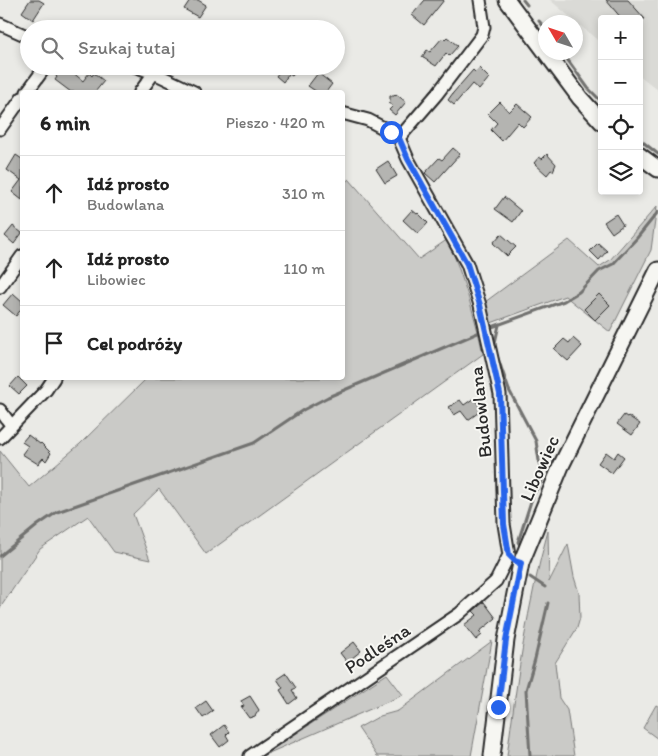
<!DOCTYPE html>
<html lang="pl">
<meta charset="utf-8">
<style>
body{margin:0;font-family:Itim,sans-serif;background:#f6f6f6;color:#222}
.controls{position:absolute;right:15px;top:15px;display:grid;overflow:hidden;border-radius:5px;box-shadow:0 2px 8px #0003}
.controls button{width:45px;height:45px;display:grid;place-items:center;padding:0;border:0;border-bottom:1px solid #e0e0e0;background:#fff;color:#222;font:25px sans-serif}
.compass{position:absolute;left:538px;top:15px;width:45px;height:45px;border-radius:50%;background:#fff;box-shadow:0 2px 8px #0003;rotate:309deg}
.stop{position:absolute;width:15px;height:15px;margin:-11px;border:4px solid #2563eb;border-radius:50%;background:#fff}
.stop.end{background:#2563eb;border-color:#fff;box-shadow:0 1px 5px #0008}
.list{margin:0;padding:0;list-style:none}
h2{display:flex;justify-content:space-between;align-items:center;height:65px;margin:0;padding:0 20px;font-size:21px}
h2 small{font-size:16px;font-weight:400;color:#767676}
.list li{display:grid;grid-template-columns:32px 1fr auto;gap:15px;align-items:center;box-sizing:border-box;height:75px;padding:0 20px;border-top:1px solid #e0e0e0}
.list b{display:block;font-size:19px;white-space:nowrap}
.list p{margin:0;font-size:16px;white-space:nowrap;color:#767676}
.list em{font-size:16px;font-style:normal;color:#767676}
.icon{flex:none;width:28px;height:28px;fill:none;stroke:currentColor;stroke-width:2;stroke-linecap:round;stroke-linejoin:round}
.map{position:relative;flex:none;width:658px;height:756px;overflow:hidden}
.search{position:absolute;background:#fff;box-shadow:0 2px 8px #0003;left:20px;top:20px;width:325px;height:55px;display:flex;align-items:center;gap:12px;box-sizing:border-box;padding:0 18px;border-radius:28px;color:#767676;font-size:19px}
.panel{position:absolute;background:#fff;box-shadow:0 2px 8px #0003;left:20px;top:90px;width:325px;height:290px;border-radius:5px}
.map>svg:first-child{display:block}
</style>
<div class="map">
<svg width="658" height="756" viewBox="0 0 658 756">
<rect width="100%" height="100%" fill="#eaeae6"/>
<filter id="ink" filterUnits="userSpaceOnUse"><feTurbulence type="fractalNoise" baseFrequency=".02" numOctaves="2"/><feDisplacementMap in="SourceGraphic" scale="10" xChannelSelector="R" yChannelSelector="G"/><feConvolveMatrix kernelMatrix="1 2 1 2 8 2 1 2 1" color-interpolation-filters="sRGB"/></filter>
<g filter="url(#ink)">
<path fill="#dadad6" d="M550,0H658V90L639,75V19H602V44Z"/>
<path fill="#cacac7" stroke="#7a7a79" d="M349,179L419,259L448,239C462,276 475,314 483,354L206,554L159,489L133,514L150,560L114,552L88,516L40,549L0,608V451L29,487L80,444L147,378H342V185Z
M657,206L651,250L610,332L565,296L491,323L485,302L569,240L599,267L610,260Z
M548,531L549,582L568,544L574,577L579,593L580,618L577,628L555,663L559,698L567,710L574,756H507C517,680 527,605 548,531Z
M492,641L471,756H377L358,728L380,716L398,711Z
M387,674L403,695L262,756Z
M656,705L658,706V739L643,728Z"/>
<g fill="none" stroke-linecap="round" stroke-linejoin="round">
<path stroke="#727270" stroke-width="3" d="M523,0L527,5
M539,21L546,29
M562,52L588,88L602,102
M639,139L658,154
M492,327L564,301L579,292L599,271L613,264L637,238L658,212
M494,347L499,325
M496,353L509,390L536,441L542,481L533,495L518,542L520,545
M0,556L38,525L57,512L254,443L303,410L328,397L480,332
M530,577L545,587
M530,756L526,690L535,659L548,603"/>
</g>
<path fill="#b4b4b1" stroke="#2b2b2b" d="M30,0H39L44,3L33,20L22,12Z
M190,0H198L206,5L198,17L184,9Z
M425,0H444L424,25L412,15Z
M606,0H628L645,19H622Z
M447,37L458,46L449,56L446,53L436,66L422,57L427,50L430,52L442,38L444,40Z
M60,66H65L83,81L89,73L92,76L94,73L104,81L95,92H71L55,80L57,77L54,74Z
M280,66H300L292,76L289,74L283,82L276,76L282,68Z
M479,68L489,78L479,90L472,84L454,105L448,100L453,93L473,70L475,72Z
M318,73L332,84L326,92H317L308,86Z
M396,94L406,102L395,115L389,110L393,106L388,103L390,101V96H394Z
M500,102L509,112L517,104L532,117L523,127L518,122L502,141L491,130L497,123L488,114Z
M453,148L460,154L435,182L425,173L439,158L442,160Z
M547,154L556,164L553,171L551,170L547,175L534,163L539,157L542,159Z
M16,155L22,159V200L12,192L21,180L7,170Z
M388,161L397,176L385,183L376,169Z
M504,197L521,211L513,222L495,209Z
M412,210L417,214L418,213L428,223L418,234L403,220Z
M616,214L623,225L612,233L604,222Z
M13,226L22,233L14,244L5,236Z
M501,234L516,247L507,256L493,243Z
M598,243L607,251L599,260L590,251Z
M13,293L22,301V308L16,316L3,305Z
M599,294L610,305L595,320L584,309Z
M573,338L582,346L568,361L554,349L564,339L569,343Z
M18,377L27,386L19,394L10,386Z
M474,398L482,410L468,420L461,411L454,415L449,407L460,400L464,405Z
M624,415L627,417L628,416L640,424L632,435L617,424Z
M28,435L40,444L41,443L51,453L46,461L43,458L38,464L22,454L28,446L22,442Z
M606,452L614,458L618,452L624,457L612,473L598,463Z
M484,602L496,618L479,632L482,635L476,640L464,625L477,615L473,611Z
M354,642L361,651L347,662L340,653Z
M286,673L296,688L292,690L297,698L289,704L280,690L283,688L277,679Z
M250,696L259,710L255,716L249,718L241,707L244,706L241,701Z
M206,701L213,711L203,718L196,708Z
M224,725L229,732L226,735L229,740L220,747L211,735Z"/>
<g fill="none" stroke-linecap="round" stroke-linejoin="round">
<defs>
<path id="minor" d="M0,24L29,37
M134,66L154,73L194,92
M27,92L46,66
M140,92L154,73
M342,113L368,120L391,132L399,138L408,159L467,264L480,305L500,394L504,524L509,555
M0,129L22,98
M399,138L437,94L482,35L484,27L480,0
M0,287L22,256
M0,410L11,425
M0,438L46,390L54,378
M250,756L459,614L496,581L509,555"/>
<path id="tertiary" d="M507,0L580,98L602,122
M639,155L658,169
M492,756L506,640L521,563L561,466L658,270"/>
</defs>
<use href="#minor" stroke="#2b2b2b" stroke-width="15"/>
<use href="#tertiary" stroke="#2b2b2b" stroke-width="19"/>
<use href="#minor" stroke="#f6f6f2" stroke-width="11"/>
<use href="#tertiary" stroke="#f6f6f2" stroke-width="15"/>
</g>
</g>
<g fill="none" stroke-linecap="round" stroke-linejoin="round" filter="url(#ink)">
<path stroke="#2563eb" stroke-width="6" d="M391,132L399,138L408,159L467,264L480,305L500,394L504,524L509,555L515,561L521,563L506,640L498,707"/>
</g>
<g text-anchor="middle" stroke-width="4" stroke-linejoin="round" paint-order="stroke">
<g font-size="19" fill="#2b2b2b" stroke="#f6f6f2">
<text transform="translate(480 412) rotate(-96)" y="7">Budowlana</text>
<text transform="translate(539 468) rotate(-66)" y="7">Libowiec</text>
<text transform="translate(377 648) rotate(-34)" y="7">Podleśna</text>
</g>
</g>
</svg>
<div class="controls">
<button>+</button>
<button>−</button>
<button><svg class="icon" aria-label="locate" viewBox="0 0 24 24"><circle cx="12" cy="12" r="6"/><path d="M12 2v4M12 18v4M2 12h4M18 12h4"/></svg></button>
<button><svg class="icon" aria-label="layers" viewBox="0 0 24 24"><path d="M12 4l9 5-9 5-9-5zM3 14l9 5 9-5"/></svg></button>
</div>
<svg class="compass" viewBox="-18 -18 36 36"><path d="M0-13l5 13h-10z" fill="#e53935"/><path d="M0 13l5-13h-10z" fill="#767676"/></svg>
<div class="stop" style="left:391px;top:132px"></div>
<div class="stop end" style="left:498px;top:707px"></div>
<div class="search"><svg class="icon" aria-label="search" viewBox="0 0 24 24"><circle cx="10" cy="10" r="6"/><path d="M15 15l6 6"/></svg>Szukaj tutaj</div>
<section class="panel">
<h2>6 min<small>Pieszo · 420 m</small></h2>
<ul class="list">
<li><svg class="icon" aria-label="ahead" viewBox="0 0 24 24"><path d="M12 20V5M6 11l6-6 6 6"/></svg><div><b>Idź prosto</b><p>Budowlana</p></div><em>310 m</em></li>
<li><svg class="icon" aria-label="ahead" viewBox="0 0 24 24"><path d="M12 20V5M6 11l6-6 6 6"/></svg><div><b>Idź prosto</b><p>Libowiec</p></div><em>110 m</em></li>
<li><svg class="icon" aria-label="arrive" viewBox="0 0 24 24"><path d="M6 21V4h12l-3 4 3 4H6"/></svg><div><b>Cel podróży</b></div></li>
</ul>
</section>
</div>
